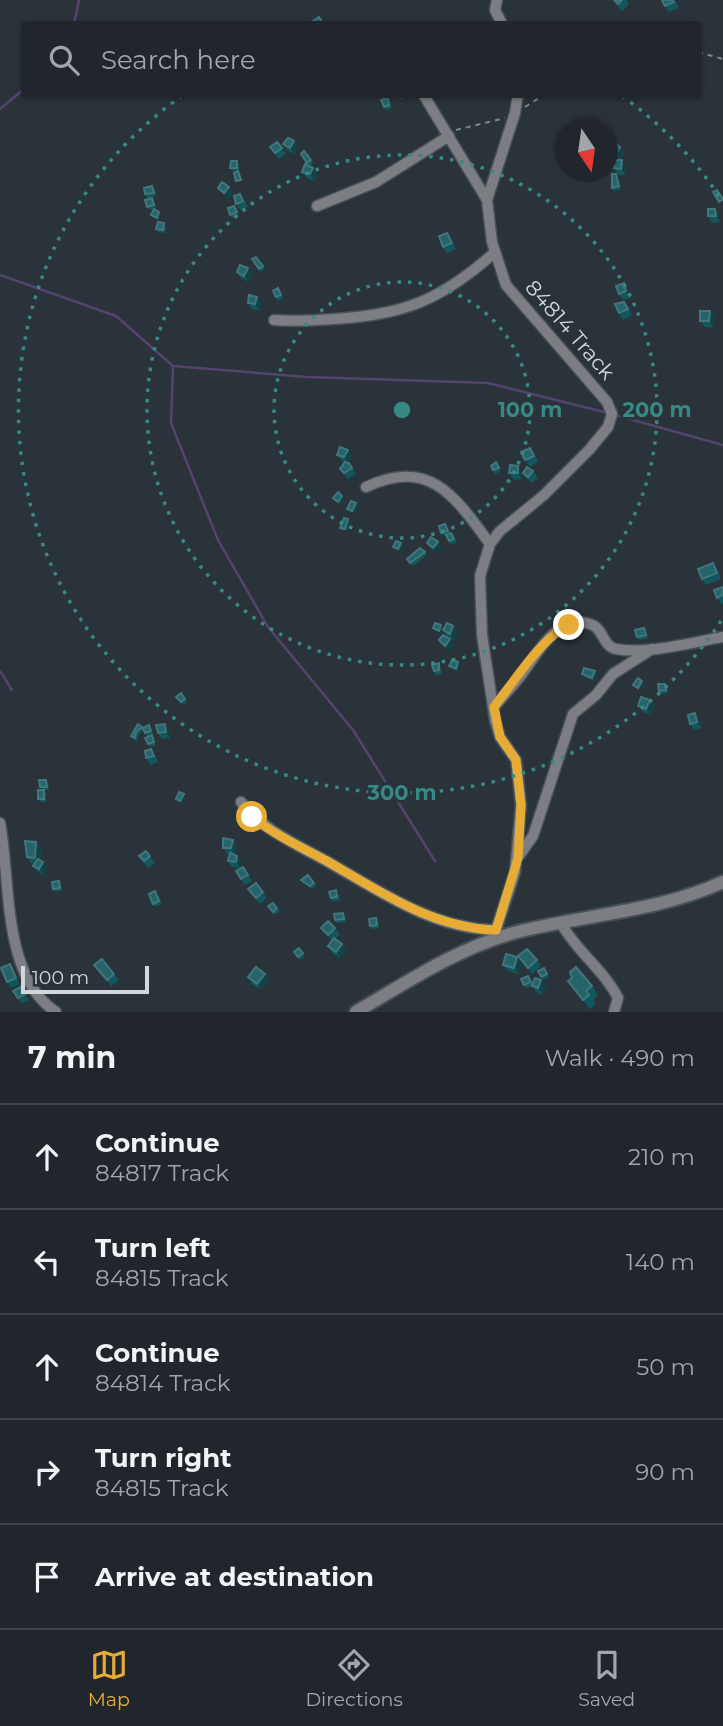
<!DOCTYPE html>
<meta charset="utf-8">
<style>
body{margin:0;font-family:Montserrat,sans-serif;background:#2d3237;color:#f1f3f6}
.compass{position:absolute;left:555px;top:119px;width:63px;height:63px;border-radius:50%;background:#20262b;box-shadow:0 2px 5px #0004;rotate:167deg}
.scale{position:absolute;left:21px;bottom:18px;width:128px;box-sizing:border-box;padding-left:7px;border:4px solid #d2d7db;border-top:0;font-size:19px;line-height:24px;white-space:nowrap;color:#d2d7db;-webkit-text-stroke:5px #2a3339;paint-order:stroke}
.stop{position:absolute;width:21px;height:21px;margin:-16px;border:5px solid #e7ac36;border-radius:50%;background:#fff}
.stop.end{background:#e7ac36;border-color:#fff;box-shadow:0 2px 7px #0008}
.list{margin:0;padding:0;list-style:none}
h2{display:flex;justify-content:space-between;align-items:center;height:91px;margin:0;padding:0 28px;font-size:30px}
h2 small{font-size:23px;font-weight:400;color:#a2a5a9}
.list li{display:grid;grid-template-columns:46px 1fr auto;gap:21px;align-items:center;box-sizing:border-box;height:105px;padding:0 28px;border-top:2px solid #3d4347}
.list b{display:block;font-size:26px;white-space:nowrap}
.list p{margin:0;font-size:23px;white-space:nowrap;color:#a2a5a9}
.list em{font-size:23px;font-style:normal;color:#a2a5a9}
.icon{flex:none;width:38px;height:38px;fill:none;stroke:currentColor;stroke-width:2;stroke-linecap:round;stroke-linejoin:round}
.map{position:relative;flex:none;width:723px;height:1012px;overflow:hidden}
.search{position:absolute;background:#20262b;box-shadow:0 2px 5px #0004;left:21px;right:21px;top:21px;height:77px;display:flex;align-items:center;gap:18px;box-sizing:border-box;padding:0 24px;border-radius:7px;color:#a2a5a9;font-size:26px}
.sheet{height:616px;background:#20262b}
nav{display:flex;justify-content:space-around;align-items:center;box-sizing:border-box;height:98px;border-top:2px solid #3d4347;background:#20262b;font-size:19px;color:#a2a5a9}
nav a{display:grid;justify-items:center;gap:4px}
nav .on{color:#e7ac36}
.map>svg:first-child{display:block}
</style>
<div class="map">
<svg width="723" height="1012" viewBox="0 0 723 1012">
<rect width="100%" height="100%" fill="#2a3339"/>
<g fill="none" stroke-linecap="round" stroke-linejoin="round">
<path stroke="#55426f" stroke-width="2.5" d="M74,24L79,0
M0,109L24,89
M0,275L116,316L173,366L307,377L488,383L608,413
M173,367L171,423L218,540L268,627L353,730L435,861
M615,415L723,445
M0,671L12,690"/>
<defs>
<path id="minor" d="M497,0L495,10L502,24
M423,94L487,200L492,242L506,285L607,402L612,414L608,427L589,450L544,495L500,531L490,544L480,576L482,635L495,720L500,737L516,760L521,805L515,872L493,939
M487,200L515,113L518,94
M317,206L376,182L449,136
M274,320C295,322 313,320 334,319C404,315 441,300 494,253
M366,487C429,457 455,496 490,544
M494,707C503,696 513,686 522,674C537,654 558,613 590,624C604,628 602,646 616,649C646,655 693,642 723,637
M241,802C264,831 296,844 328,862C381,892 433,929 496,930
M0,823C11,878 1,976 56,1012
M518,857L533,836L573,714L596,695L613,674L652,649
M561,923C576,951 604,970 618,998L614,1012"/>
<path id="tertiary" d="M356,1012C409,981 464,944 525,930C592,914 659,911 723,882"/>
</defs>
<use href="#minor" stroke="#485156" stroke-width="13"/>
<use href="#tertiary" stroke="#485156" stroke-width="16"/>
<path stroke="#80878c" stroke-width="2" stroke-dasharray="5 5" stroke-linecap="butt" d="M698,52L723,59
M525,107L545,94
M456,130L505,118"/>
<use href="#minor" stroke="#7c7e83" stroke-width="10"/>
<use href="#tertiary" stroke="#7c7e83" stroke-width="12"/>
</g>
<path fill="#11575d" d="M613,0H627L629,4L622,11Z
M675,0L679,8L669,12L665,6Z
M397,94H404L405,97L401,100Z
M390,101L392,108L386,110L384,107Z
M277,142L286,154L279,159L270,147Z
M283,144L298,147L295,154L288,151Z
M620,147L624,153L621,159L614,155L610,149Z
M304,151L313,164L310,166L301,154Z
M237,161L239,164V171H232L230,168Z
M626,167L625,175H618L614,168Z
M313,168L317,175L314,181L307,178L302,172Z
M618,177L621,189L614,191L612,188Z
M152,186L154,190L156,196L147,198L145,194Z
M152,198L156,208L150,210L147,207Z
M245,200L248,207L240,210L236,204Z
M236,209L239,215L232,218L230,215Z
M715,209L719,215L720,222L712,223L708,216Z
M166,226L165,233L158,232L156,229Z
M447,233L456,249L447,253L443,247Z
M256,257L265,269L261,272L252,259Z
M237,272L253,274L249,282L241,278Z
M628,290L630,298L623,300L619,294Z
M280,292L283,298L278,301L276,297Z
M248,303H262L259,311L252,309Z
M629,308L632,315L623,320L619,313Z
M710,311L715,318L713,328L705,327L700,321Z
M348,450L352,456L349,462L356,474L348,479L340,469L344,462L342,461L337,455Z
M535,455L538,462L530,467L525,460Z
M496,462L501,471L495,474L491,466Z
M533,471L538,478L532,483L527,479L523,473Z
M522,472V479L514,480L509,473Z
M447,527L450,533L454,536L457,542L451,545L449,541L447,535L444,536L441,533Z
M425,552L427,555L413,566L407,559Z
M713,563L717,569L721,579L706,585L702,579Z
M723,587V603L722,604L717,598Z
M453,626L458,632L454,640L447,636L443,630Z
M646,631L648,638L639,640L637,637Z
M441,667L442,674L436,675L434,671Z
M595,671L597,674L595,681L584,677L582,674Z
M667,687L668,693L661,694L659,691Z
M181,693L187,702L183,705L176,697Z
M650,700L654,706L651,715L643,712L638,706Z
M695,713L699,720L701,728L694,730L690,724Z
M142,727L143,728L151,729L153,735L147,736L144,730L138,735L137,741L133,739L131,736Z
M169,731L170,738L162,739L158,733Z
M152,735L156,745L151,747L148,744Z
M155,755L158,762L151,765L146,758Z
M48,783L49,790H42H44L46,794V802H40L38,799L42,790L40,787Z
M36,842L41,848L40,860L48,868L44,876L38,872L33,866L35,864L31,863L27,857Z
M237,847L235,854H232L241,862L240,868L232,867L228,861L230,854H227L223,848Z
M146,851L155,863L148,868L139,856Z
M243,867L252,881L245,885L236,871Z
M308,875L316,886L312,889L303,883L301,880Z
M59,881L61,884L62,891L55,892L53,889Z
M248,889L263,892L267,898L260,904Z
M158,894L162,904L155,907L153,904Z
M338,894L340,900L333,902L331,898Z
M273,903L280,911L275,915L268,906Z
M345,916L346,922L337,923L335,920Z
M378,921L379,928L372,929L370,926Z
M321,928H335L340,934L335,939L347,950L341,959L332,953L328,946L332,941Z
M299,948L305,956L300,960L294,952Z
M518,956L537,960L541,966L532,974Z
M517,957L521,964L518,974L508,971L503,965Z
M10,964L14,970L20,984L11,988L7,982Z
M94,965L114,974L119,980L111,986Z
M544,968L549,977L543,980L541,977Z
M265,974L269,980L261,990L252,984L248,977Z
M530,979L533,985L546,987L543,995L537,993L532,986L526,988L524,985Z
M568,981L592,986L598,995L593,1000L596,1004L590,1009Z
M20,987L29,1000L22,1004L13,991Z"/>
<path fill="#124349" d="M294,141L298,147L295,154L290,148Z
M620,147L624,153L621,159L617,152Z
M622,160L626,167L625,175L621,169Z
M313,168L317,175L314,181L310,174Z
M229,187L233,193L229,200L224,193Z
M715,209L719,215L720,222L716,216Z
M159,212L161,215L159,221L157,218Z
M248,268L253,274L249,282L244,276Z
M624,283L628,290L630,298L626,291Z
M257,297L262,303L259,311L255,304Z
M710,311L715,318L713,328L709,321Z
M348,450L352,456L349,464L344,457Z
M518,466L522,472V479L518,473Z
M342,496L345,499L341,505L338,502Z
M356,503L358,507L354,514L352,511Z
M348,519L351,523L347,533L345,529Z
M438,542L442,548L437,554L433,548Z
M401,543L403,546L401,552L398,549Z
M441,625L443,628L441,634L439,631Z
M453,626L458,632L454,640L450,634Z
M450,639L454,646L449,652L445,646Z
M458,662L460,665L458,672L456,669Z
M595,671L597,674L595,681L592,678Z
M642,681L644,684L640,691L638,688Z
M650,700L654,706L651,715L646,709Z
M695,713L699,720L701,728L697,722Z
M165,724L169,731L170,738L166,732Z
M184,794L186,797L182,805L180,801Z
M233,840L237,847L235,854L231,848Z
M36,842L41,848L39,864L35,858Z
M237,856L241,862L240,868L236,862Z
M43,862L48,868L44,876L39,869Z
M342,944L347,950L341,959L336,952Z
M517,957L521,964L518,974L514,968Z
M10,964L14,970L20,984L16,978Z
M265,974L269,980L261,990L257,984Z
M541,980L546,987L543,995L538,988Z"/>
<path fill="#25646a" stroke="#40767c" stroke-width="2" d="M614,0H622L618,4Z
M662,0H673L674,2L665,6Z
M319,17L323,24H315L313,21Z
M388,98L389,105L384,107L381,100Z
M288,138L294,141L290,148L283,144Z
M277,142L282,148L275,153L270,147Z
M614,142L620,147L617,152L610,149Z
M304,151L311,160L307,163L301,154Z
M614,160H622L621,169L614,168Z
M231,161H237V168H230Z
M305,164L313,168L310,174L302,172Z
M238,171L241,180L236,181L234,173Z
M612,174H616L619,186L612,188Z
M222,182L229,187L224,193L218,188Z
M152,186L154,193L145,194L144,188Z
M717,190L723,199L719,202L713,192Z
M240,194L243,201L236,204L234,196Z
M152,198L154,205L147,207L145,200Z
M234,206L237,212L230,215L228,208Z
M154,209L159,212L157,218L151,215Z
M708,209H715L716,216H708Z
M158,222L164,223L163,230L156,229Z
M447,233L452,243L443,247L439,236Z
M256,257L263,266L259,269L252,259Z
M240,265L248,268L244,276L237,272Z
M624,283L626,291L619,294L616,286Z
M278,288L281,295L276,297L273,291Z
M249,295L257,297L255,304L248,303Z
M624,302L628,309L619,313L615,304Z
M700,311H710L709,321H700Z
M340,447L348,450L344,457L337,455Z
M530,448L534,456L525,460L521,452Z
M345,462L349,463L352,468L344,473L340,469Z
M496,462L499,468L493,470L491,466Z
M510,465L518,466V473H509Z
M527,467L533,471L528,477L523,473Z
M338,492L342,496L338,502L333,498Z
M351,501L356,503L352,511L347,509Z
M344,518L348,519L345,529L340,528Z
M445,524L448,531L441,533L439,526Z
M451,533L454,539L449,541L446,535Z
M431,537L438,542L433,548L427,543Z
M396,541L401,543L398,549L393,547Z
M420,548L425,552L410,563L407,559Z
M713,563L717,573L702,579L698,569Z
M723,587V594L717,598L714,590Z
M435,623L441,625L439,631L433,628Z
M447,623L453,626L450,634L443,630Z
M644,628L646,635L637,637L635,630Z
M443,635L450,639L445,646L439,640Z
M452,660L458,662L456,669L449,666Z
M439,663V670L434,671L432,665Z
M584,668L595,671L592,678L582,674Z
M638,678L642,681L638,688L633,685Z
M658,684H665L666,690L659,691Z
M181,693L185,699L181,702L176,697Z
M641,697L650,700L646,709L638,706Z
M695,713L697,722L690,724L688,715Z
M138,724L142,727L136,732L135,738L131,736Z
M165,724L166,732L158,733L156,725Z
M149,725L151,731L145,733L143,728Z
M152,735L154,742L148,744L145,738Z
M151,749L154,756L146,758L145,751Z
M39,780H46L47,787H40Z
M38,790H44V799H38Z
M179,792L184,794L180,801L176,799Z
M223,838L233,840L231,848H223Z
M25,841L36,842L35,858L27,857Z
M146,851L150,856L144,861L139,856Z
M230,853L237,856L236,862L228,861Z
M38,859L43,862L39,869L33,866Z
M243,867L248,875L241,879L236,871Z
M308,875L314,883L310,886L301,880Z
M59,881L60,888L53,889L52,882Z
M256,883L263,892L256,898L248,889Z
M336,890L337,897L331,898L329,892Z
M155,891L159,901L153,904L149,894Z
M273,903L277,908L273,912L268,906Z
M343,913L344,919L335,920L334,914Z
M376,918L377,925L370,926L369,919Z
M328,921L335,928L328,935L321,928Z
M334,938L342,944L336,952L328,946Z
M299,948L303,953L298,957L294,952Z
M527,949L537,960L528,968L518,956Z
M506,954L517,957L514,968L503,965Z
M102,959L114,974L107,980L94,965Z
M10,964L16,978L7,982L1,968Z
M256,967L265,974L257,984L248,977Z
M576,967L592,986L586,991L589,995L583,1000L568,981L572,978L570,972Z
M544,968L547,974L541,977L538,971Z
M528,976L531,982L524,985L521,979Z
M535,978L541,980L538,988L532,986Z
M20,987L25,994L18,998L13,991Z"/>
<g fill="none" stroke-linecap="round" stroke-linejoin="round">
<path stroke="#e7ac36" stroke-width="9" d="M252,817C275,835 301,847 327,861C380,892 433,928 496,930L518,858L521,805L516,760L500,737L494,707C513,683 542,637 569,625"/>
</g>
<g fill="none" stroke="#368984" stroke-width="3.5" stroke-dasharray="3.5 7">
<circle cx="402" cy="410" r="128"/>
<circle cx="402" cy="410" r="255"/>
<path d="M721 621A383 383 0 1 1 182 96M622 96A383 383 0 0 1 721 199"/>
</g>
<g text-anchor="middle" stroke-width="6" stroke-linejoin="round" paint-order="stroke">
<g font-size="21" fill="#d2d7db" stroke="#2a3339">
<text transform="translate(570 330) rotate(49)" y="7">84814 Track</text>
</g>
</g>
<circle cx="402" cy="410" r="10" fill="#368984" stroke="#2a3339" stroke-width="3.5"/>
<g font-size="21" text-anchor="middle" font-weight="bold" fill="#368984" stroke="#2a3339" stroke-width="6" stroke-linejoin="round" paint-order="stroke">
<text x="530" y="417">100 m</text>
<text x="657" y="417">200 m</text>
<text x="402" y="800">300 m</text>
</g>
</svg>
<svg class="compass" viewBox="-18 -18 36 36"><path d="M0-13l5 13h-10z" fill="#e53935"/><path d="M0 13l5-13h-10z" fill="#a2a5a9"/></svg>
<div class="scale">100 m</div>
<div class="stop" style="left:252px;top:817px"></div>
<div class="stop end" style="left:569px;top:625px"></div>
<div class="search"><svg class="icon" aria-label="search" viewBox="0 0 24 24"><circle cx="10" cy="10" r="6"/><path d="M15 15l6 6"/></svg>Search here</div>
</div>
<section class="sheet">
<h2>7 min<small>Walk · 490 m</small></h2>
<ul class="list">
<li><svg class="icon" aria-label="ahead" viewBox="0 0 24 24"><path d="M12 20V5M6 11l6-6 6 6"/></svg><div><b>Continue</b><p>84817 Track</p></div><em>210 m</em></li>
<li><svg class="icon" aria-label="left" viewBox="0 0 24 24"><path d="M17 20v-9H6M10 6l-5 5 5 5"/></svg><div><b>Turn left</b><p>84815 Track</p></div><em>140 m</em></li>
<li><svg class="icon" aria-label="ahead" viewBox="0 0 24 24"><path d="M12 20V5M6 11l6-6 6 6"/></svg><div><b>Continue</b><p>84814 Track</p></div><em>50 m</em></li>
<li><svg class="icon" aria-label="right" viewBox="0 0 24 24"><path d="M7 20v-9h11M14 6l5 5-5 5"/></svg><div><b>Turn right</b><p>84815 Track</p></div><em>90 m</em></li>
<li><svg class="icon" aria-label="arrive" viewBox="0 0 24 24"><path d="M6 21V4h12l-3 4 3 4H6"/></svg><div><b>Arrive at destination</b></div></li>
</ul>
</section>
<nav>
<a class="on"><svg class="icon" aria-label="map" viewBox="0 0 24 24"><path d="M3 6l6-2 6 2 6-2v14l-6 2-6-2-6 2zM9 4v14M15 6v14"/></svg>Map</a>
<a><svg class="icon" aria-label="directions" viewBox="0 0 24 24"><path d="M12 3l9 9-9 9-9-9zM9 14v-3h6M13 9l2 2-2 2"/></svg>Directions</a>
<a><svg class="icon" aria-label="saved" viewBox="0 0 24 24"><path d="M7 4h10v16l-5-4-5 4z"/></svg>Saved</a>
</nav>
